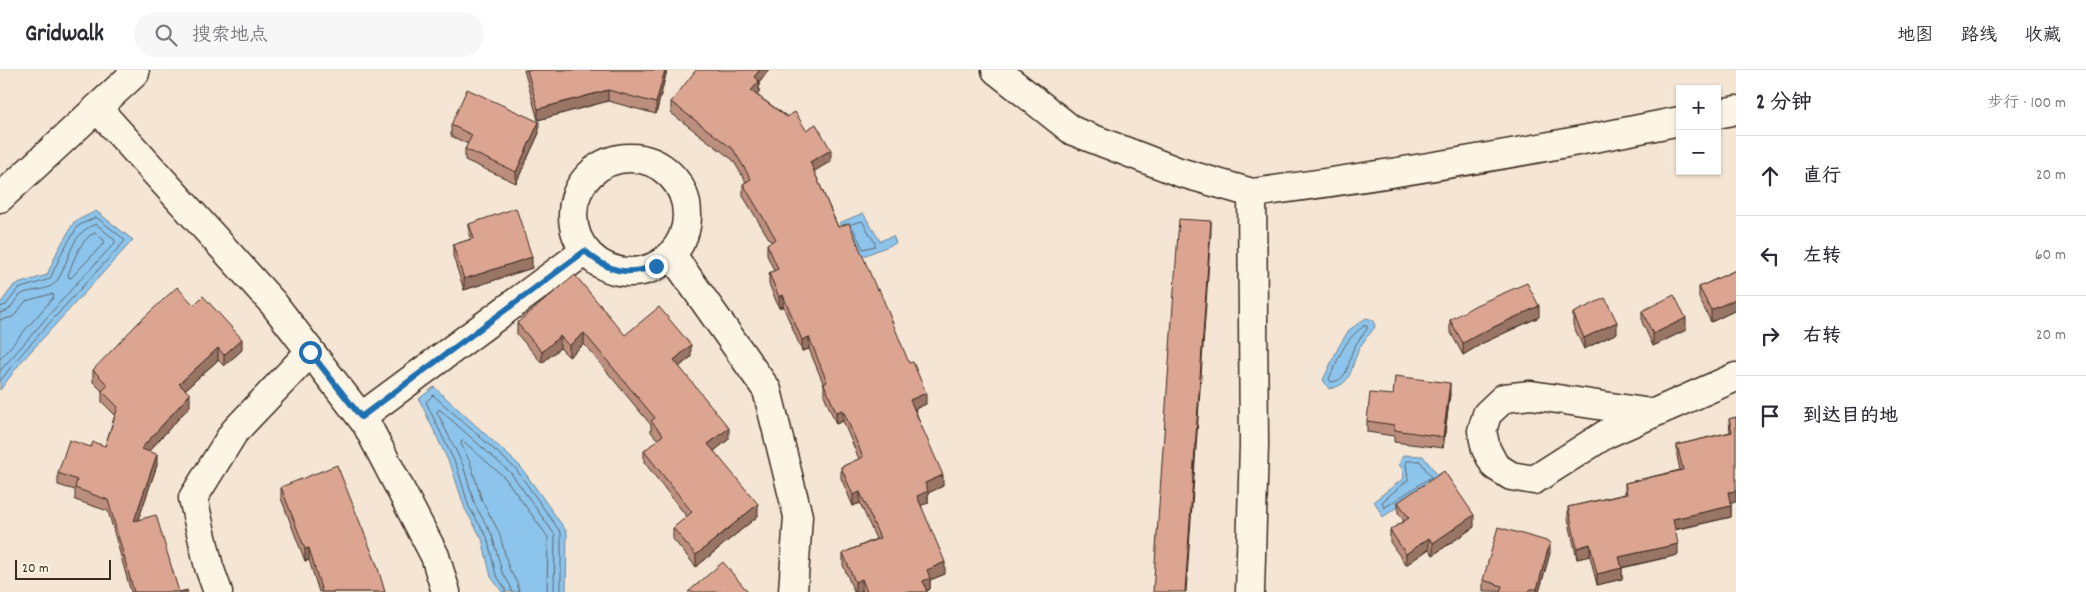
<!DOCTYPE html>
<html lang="zh">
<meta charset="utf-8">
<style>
body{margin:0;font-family:Dekko,"LXGW WenKai TC",sans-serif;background:#f7f7f7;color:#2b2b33}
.controls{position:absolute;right:15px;top:15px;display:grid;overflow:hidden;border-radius:0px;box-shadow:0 1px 4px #0004}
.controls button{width:45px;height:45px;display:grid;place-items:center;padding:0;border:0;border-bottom:1px solid #e1e1e2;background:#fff;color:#2b2b33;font:25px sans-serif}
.scale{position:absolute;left:15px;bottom:12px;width:96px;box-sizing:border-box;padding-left:5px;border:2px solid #3b2a1e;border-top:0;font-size:14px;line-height:18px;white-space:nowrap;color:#3b2a1e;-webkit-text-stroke:4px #fcf5e5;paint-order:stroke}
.stop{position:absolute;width:15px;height:15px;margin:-11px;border:4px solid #1f6fb2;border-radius:50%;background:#fff}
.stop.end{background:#1f6fb2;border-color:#fff;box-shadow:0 1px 5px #0008}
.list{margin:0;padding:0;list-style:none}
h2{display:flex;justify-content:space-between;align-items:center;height:65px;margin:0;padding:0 20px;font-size:21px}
h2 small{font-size:16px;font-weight:400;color:#7c7c81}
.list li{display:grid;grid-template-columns:32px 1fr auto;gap:15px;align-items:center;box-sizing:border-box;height:80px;padding:0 20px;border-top:1px solid #e1e1e2}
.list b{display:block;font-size:19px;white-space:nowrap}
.list em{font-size:16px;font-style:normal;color:#7c7c81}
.icon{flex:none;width:28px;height:28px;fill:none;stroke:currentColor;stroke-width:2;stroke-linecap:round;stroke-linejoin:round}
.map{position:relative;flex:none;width:1736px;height:522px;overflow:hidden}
header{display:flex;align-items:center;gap:30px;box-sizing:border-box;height:70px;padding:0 25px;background:#fff;border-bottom:1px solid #e1e1e2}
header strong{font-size:24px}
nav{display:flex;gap:28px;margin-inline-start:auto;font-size:18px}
.search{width:350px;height:45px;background:#f7f7f7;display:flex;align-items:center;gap:12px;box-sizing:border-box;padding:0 18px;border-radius:28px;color:#7c7c81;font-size:19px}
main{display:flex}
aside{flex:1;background:#fff}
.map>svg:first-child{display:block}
</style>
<header>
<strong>Gridwalk</strong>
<div class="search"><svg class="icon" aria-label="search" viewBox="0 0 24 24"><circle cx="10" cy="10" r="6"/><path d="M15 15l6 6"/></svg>搜索地点</div>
<nav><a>地图</a><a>路线</a><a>收藏</a></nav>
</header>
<main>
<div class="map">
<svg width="1736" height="522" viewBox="0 0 1736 522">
<rect width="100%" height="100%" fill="#f5e5d4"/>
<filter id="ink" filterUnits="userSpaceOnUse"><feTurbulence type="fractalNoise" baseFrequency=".02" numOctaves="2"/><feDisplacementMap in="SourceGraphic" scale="10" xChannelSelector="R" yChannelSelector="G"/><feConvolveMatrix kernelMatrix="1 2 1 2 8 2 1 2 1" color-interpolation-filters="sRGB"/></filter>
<g filter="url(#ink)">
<path fill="#8dc4eb" stroke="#6c8699" d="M96,141L133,170L21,292L0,320V234L14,215L47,205L58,180L74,152Z
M863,143L880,171L893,166L896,173L861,187L844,163L839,153Z
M1366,248L1373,250L1375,257C1369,265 1360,274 1357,284C1349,303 1352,314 1329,319L1323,310L1339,276L1349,260Z
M434,317L520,396L567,462L566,522H502L491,507L482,469L465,439L452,399L419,329Z
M1403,385L1423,386L1439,407L1383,447L1374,431L1404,408L1402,398L1399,395Z"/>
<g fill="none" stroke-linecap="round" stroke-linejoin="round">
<path stroke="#5c6870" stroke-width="1" d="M851,154L862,151L875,173V176L863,179L853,158
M95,163L104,170V173L72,207L69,208L68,205C73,192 81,167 95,163Z
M0,237L6,235L18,219L50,209L62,182L78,156L96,147L124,169V172L82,217L18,288L0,311
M0,243C13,242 13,229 22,224C32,219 48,221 55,213C70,196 68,163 96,154L115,170V173L77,213L0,301
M0,250L13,247L26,231L51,224L54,225L53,228L0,289
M1364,256H1367V259C1362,266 1355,274 1352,282C1348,295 1347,311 1331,312L1329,309C1338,289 1345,268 1364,256Z
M1406,391H1420L1431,407L1384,438L1382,432L1408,410Z
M505,522V518L496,505L487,467L469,437L457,397L426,332L433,325L516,399L561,463V522
M512,522L510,515L502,502L492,465L475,435L463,395L437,342L439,339L511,403L555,465L554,522
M519,522L517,512L509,499L499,462L482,431L470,392L461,374L462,370L505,408L548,467L547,522"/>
<defs>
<path id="minor" d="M996,0L1073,61L1179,102L1252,123L1254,374L1250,522
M97,38L273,233L367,355L435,486L446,522
M1717,44L1736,40
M573 145a57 57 0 1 1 114 0a57 57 0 1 1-114 0Z
M1252,123C1396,104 1538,80 1680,51
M0,128L135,3L133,0
M672,185L767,320L798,446L793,522
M1651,343L1531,325L1504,328L1487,344L1482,361L1486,379L1495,396L1511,406L1534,410L1606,364L1736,307
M361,347L585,181
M218,522L209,497L193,428L234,362L310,282"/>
</defs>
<use href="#minor" stroke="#3b2a1e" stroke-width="31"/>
<use href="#minor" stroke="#fcf5e5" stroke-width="28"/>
</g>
<path fill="#bc8e7e" stroke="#3b2a1e" d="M524,0H667L656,44L608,31L538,50Z
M769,0L759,13V23L757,25L806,60L831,91L814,101L838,157L877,220L926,334L915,339L943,416L928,423V433L921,435L945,504L930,510V519L927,521V522H862V520L858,522H854L843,495V483L876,469L860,433L853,436L841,408V397L859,389L843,351L836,354L824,325V315L809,279L802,281L783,236L779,238L769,214V203L774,201L767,185V174L771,172L743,126V114L746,112L733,90L671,43V32Z
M451,55L539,63L516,113L465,90V79L468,74L451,66Z
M469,154L532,198L464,220L453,186V175L471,169L469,165Z
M1736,200V240L1711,252L1699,228V217Z
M194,235L242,280L224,296L218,290L185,320L190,336L149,381L157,395L138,450L179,522H188H131L108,441L75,430V420L58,415V403L91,377L105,376L115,345L102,332V321L93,312V300Z
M1642,241L1686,260L1653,276L1642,252Z
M1573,243L1617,263L1584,279L1573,255Z
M1539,247L1483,273L1463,285L1450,261V250Z
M517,253L625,265L691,287L679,297L729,369L714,381L758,446L696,497L673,469V458L687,447L644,392V381L658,370L651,362V355L584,274L569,287L560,278L542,293L517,264Z
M1450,324L1443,378L1394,372V366L1367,362V351L1393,325Z
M1736,347L1731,433V447L1675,460L1678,485L1622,498V509L1597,515L1590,486L1577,489L1568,448V437L1625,424V413L1680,400L1677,386V375L1730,362L1729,349Z
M281,417L385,522H319L309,490L305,491L281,428Z
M1398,432L1474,457L1433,485L1429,479L1406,495L1390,472V460L1404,451L1398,443Z
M1550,483L1539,522L1483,521V510Z"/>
<path fill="#997466" stroke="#3b2a1e" d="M665,0H667L656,44V33Z
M760,0H769L759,13V23L751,33V21L754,7Z
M608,20V31L538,50V39Z
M539,52V63L516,113V102Z
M831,80V91L810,104V92Z
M1211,151V162L1186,522H1185Z
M532,187V198L464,220V209Z
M783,225V236L779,238V227Z
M1736,229V240L1711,252V240Z
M1539,236V247L1483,273L1463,285V273L1483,262Z
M1686,248V260L1653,276V264Z
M1617,252V263L1584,279V268Z
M584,263V274L569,287V276Z
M560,266V278L542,293V282Z
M809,267V279L802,281V270Z
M242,269V280L224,296V285Z
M691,275V287L674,301V290Z
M218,278V290L179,325V314Z
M1450,313V324L1443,378V367Z
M926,323V334L910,341V330Z
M190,324V336L141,390V379Z
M843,340V351L836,354V342Z
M729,358V369L708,386V374Z
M157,384V395L134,463V451Z
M943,405V416L928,423V433L917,437V426L925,413Z
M1736,421V432L1728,434V422Z
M860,422V433L853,436V425Z
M758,434V446L696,497V485Z
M1731,436V447L1673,460V449Z
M1474,445V457L1433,485V473Z
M1429,468V479L1406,495V484Z
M1550,472V483L1539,522H1537V519Z
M1590,474V486L1577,489V478Z
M1678,474V485L1619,498V487Z
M309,478V490L305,491V479Z
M945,492V504L930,510V519L924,522L923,511L927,500Z
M1622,498V509L1597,515V504Z
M862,509V520L858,522H855V512Z"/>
<path fill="#dba592" stroke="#3b2a1e" d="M527,0H665L656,33L608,20L538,39Z
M696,0H760L754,7L759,11L751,21L787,47L795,42L806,60L816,54L831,80L810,92L838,157L849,153L877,220L879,219L909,293L913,292L926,323L910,330L943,405L925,413L928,421L917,426L945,492L927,500L930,508L923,511L927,522H867L862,509L855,512L843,483L880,468L860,422L853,425L841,397L863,387L843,340L836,342L824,314L827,312L809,267L802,270L783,225L779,227L769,203L778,199L767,174L776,169L743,114L751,109L733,79L671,32Z
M467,19L539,52L516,102L465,79L472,65L451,55Z
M516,138L532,187L464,209L453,175L474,168L469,154Z
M1179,149L1211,151L1185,522H1153Z
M1736,200V229L1711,240L1699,217Z
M575,205L625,265L659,237L691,275L674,290L729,358L708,374L758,434L696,485L673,458L692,442L644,381L663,365L651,351L655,348L584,263L569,276L560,266L542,282L517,253Z
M1527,213L1539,236L1483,262L1463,273L1450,250L1476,235Z
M177,217L194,235L203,226L242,269L224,285L218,278L179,314L190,324L141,379L157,384L134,451L156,445L179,522L187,520L188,522H134L108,430L75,418L77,410L58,403L69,370L91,377L93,372L105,376L118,337L102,321L108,315L93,300L137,254Z
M1674,225L1686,248L1653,264L1642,241Z
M1605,228L1617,252L1584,268L1573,243Z
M1395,306L1450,313L1443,367L1394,360V355L1367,351L1370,323L1393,325Z
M1736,347V421L1728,422L1731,436L1673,449L1678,474L1619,487L1622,498L1597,504L1590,474L1577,478L1568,437L1627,424L1625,413L1683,400L1677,375L1732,362L1729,349Z
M337,395L377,495L385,522H322L309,478L305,479L281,417Z
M1444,401L1474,445L1433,473L1429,468L1406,484L1390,460L1409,448L1398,432Z
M1498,457L1550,472L1537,519H1530L1529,522H1500L1502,516L1483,510Z
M723,492L748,522H688Z"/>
</g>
<g fill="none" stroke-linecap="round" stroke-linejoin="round" filter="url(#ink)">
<path stroke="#1f6fb2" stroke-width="6" d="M310,282L361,347L585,181C609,202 625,206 656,196"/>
</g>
</svg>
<div class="controls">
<button>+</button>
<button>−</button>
</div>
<div class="scale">20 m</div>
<div class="stop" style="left:310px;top:282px"></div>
<div class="stop end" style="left:656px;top:196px"></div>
</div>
<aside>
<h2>2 分钟<small>步行 · 100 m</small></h2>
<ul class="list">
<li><svg class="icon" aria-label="ahead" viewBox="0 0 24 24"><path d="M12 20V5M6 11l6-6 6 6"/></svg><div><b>直行</b></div><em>20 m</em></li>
<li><svg class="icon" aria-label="left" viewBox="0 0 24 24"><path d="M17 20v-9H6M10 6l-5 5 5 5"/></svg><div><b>左转</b></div><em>60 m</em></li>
<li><svg class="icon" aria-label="right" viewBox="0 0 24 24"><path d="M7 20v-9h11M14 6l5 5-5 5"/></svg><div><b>右转</b></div><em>20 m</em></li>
<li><svg class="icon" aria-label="arrive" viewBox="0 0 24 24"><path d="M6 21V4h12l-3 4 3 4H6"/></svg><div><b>到达目的地</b></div></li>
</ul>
</aside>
</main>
